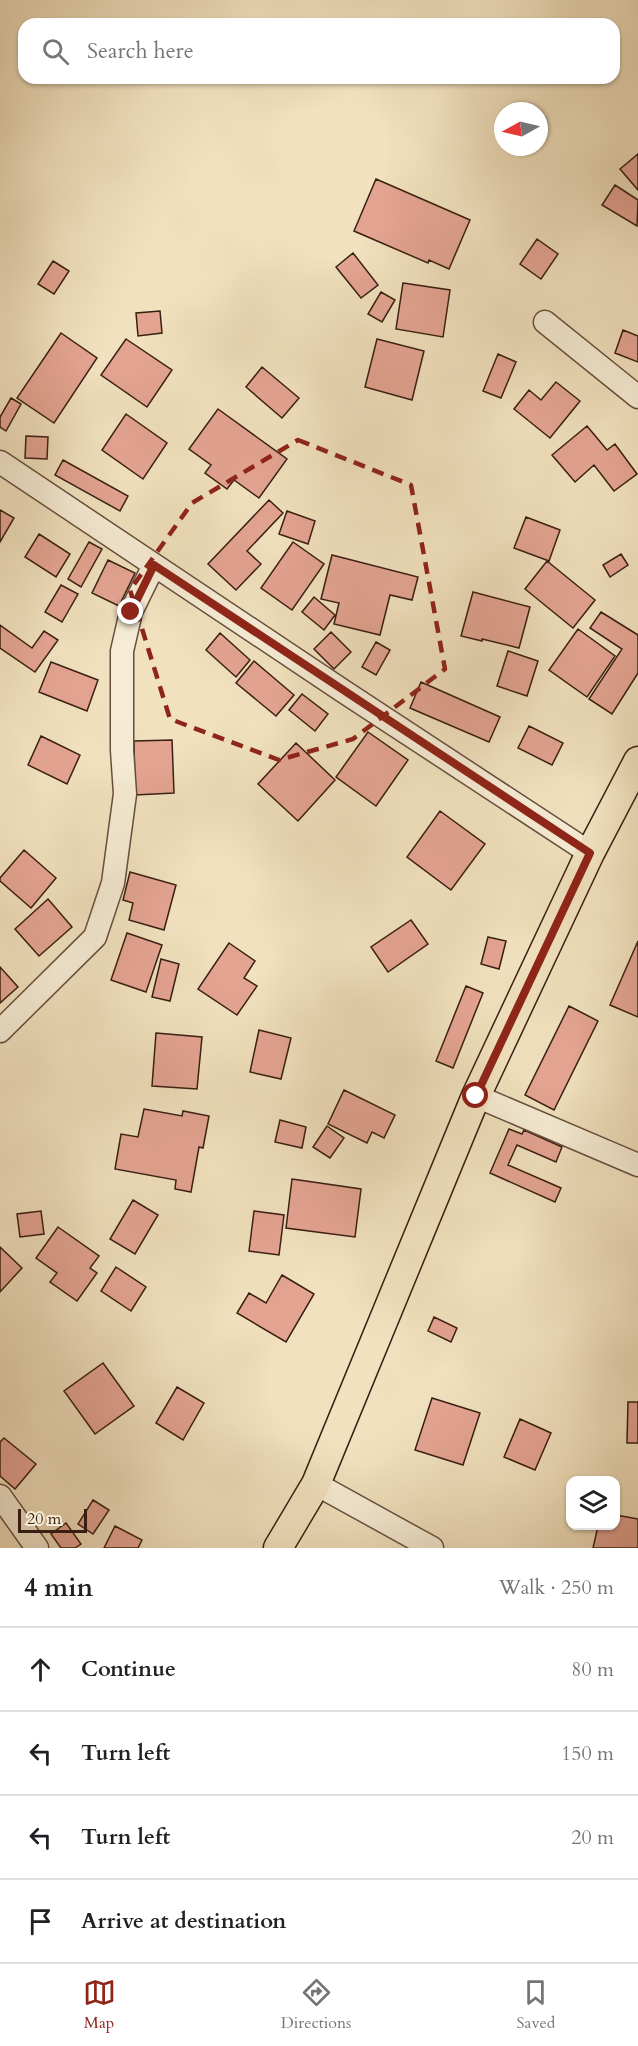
<!DOCTYPE html>
<meta charset="utf-8">
<style>
body{margin:0;font-family:Cardo,serif;background:#f6f6f6;color:#202124}
.controls{position:absolute;right:18px;bottom:18px;display:grid;overflow:hidden;border-radius:12px;box-shadow:0 2px 4px #0004}
.controls button{width:54px;height:54px;display:grid;place-items:center;padding:0;border:0;border-bottom:2px solid #e0e0e0;background:#fff;color:#202124;font:30px sans-serif}
.compass{position:absolute;left:494px;top:102px;width:54px;height:54px;border-radius:50%;background:#fff;box-shadow:0 2px 4px #0004;rotate:262deg}
.scale{position:absolute;left:18px;bottom:15px;width:69px;box-sizing:border-box;padding-left:6px;border:3px solid #391e12;border-top:0;font-size:16px;line-height:21px;white-space:nowrap;color:#391e12;-webkit-text-stroke:4px #f6ecd5;paint-order:stroke}
.stop{position:absolute;width:18px;height:18px;margin:-14px;border:4px solid #8f2418;border-radius:50%;background:#fff}
.stop.end{background:#8f2418;border-color:#fff;box-shadow:0 2px 6px #0008}
.list{margin:0;padding:0;list-style:none}
h2{display:flex;justify-content:space-between;align-items:center;height:78px;margin:0;padding:0 24px;font-size:26px}
h2 small{font-size:20px;font-weight:400;color:#757577}
.list li{display:grid;grid-template-columns:39px 1fr auto;gap:18px;align-items:center;box-sizing:border-box;height:84px;padding:0 24px;border-top:2px solid #e0e0e0}
.list b{display:block;font-size:22px;white-space:nowrap}
.list em{font-size:20px;font-style:normal;color:#757577}
.icon{flex:none;width:33px;height:33px;fill:none;stroke:currentColor;stroke-width:2;stroke-linecap:round;stroke-linejoin:round}
.map{position:relative;flex:none;width:638px;height:1548px;overflow:hidden}
.search{position:absolute;background:#fff;box-shadow:0 2px 4px #0004;left:18px;right:18px;top:18px;height:66px;display:flex;align-items:center;gap:15px;box-sizing:border-box;padding:0 21px;border-radius:18px;color:#757577;font-size:22px}
.sheet{height:414px;background:#fff}
nav{display:flex;justify-content:space-around;align-items:center;box-sizing:border-box;height:84px;border-top:2px solid #e0e0e0;background:#fff;font-size:16px;color:#757577}
nav a{display:grid;justify-items:center;gap:3px}
nav .on{color:#8f2418}
.map>svg:first-child{display:block}
</style>
<div class="map">
<svg width="638" height="1548" viewBox="0 0 638 1548">
<rect width="100%" height="100%" fill="#f1e1be"/>
<filter id="stains"><feTurbulence type="fractalNoise" baseFrequency=".00333" numOctaves="4"/><feColorMatrix values="0 0 0 0 .2 0 0 0 0 .09 0 0 0 0 .02 0 0 0 .5 -.17"/></filter>
<radialGradient id="worn" r=".72"><stop offset=".6" stop-color="#630" stop-opacity="0"/><stop offset="1" stop-color="#630" stop-opacity=".3"/></radialGradient>
<path fill="#e4a492" stroke="#391e12" stroke-width="1.5" d="M638,154V190L620,169Z
M376,179L470,220L449,269L429,260L428,263L354,231Z
M615,185L638,200L637,226L602,205Z
M537,239L558,254L541,279L520,264Z
M353,253L378,285L361,298L336,267Z
M53,261L69,271L54,294L38,284Z
M403,283L450,290L443,337L396,329Z
M381,292L395,300L382,322L368,314Z
M160,311L162,333L138,336L136,313Z
M623,330L638,336V362L615,353Z
M61,333L97,358L54,423L17,398Z
M126,339L172,370L147,407L101,375Z
M377,339L424,351L412,400L365,387Z
M498,354L516,362L501,398L483,391Z
M262,367L299,398L282,418L246,387Z
M556,382L580,401L550,438L514,409L529,390L541,400Z
M11,398L21,404L6,431L0,427V417Z
M218,409L287,459L259,498L234,480L227,489L205,473L211,465L189,449Z
M126,414L167,443L143,479L102,450Z
M587,426L607,450L615,444L637,474L614,491L594,465L575,482L552,455Z
M26,436L48,437L47,459L25,458Z
M63,460L128,496L120,511L55,475Z
M269,500L283,513L247,551L261,564L236,590L208,564Z
M0,510L14,518L0,542Z
M287,511L315,521L308,544L279,534Z
M526,517L560,530L549,561L514,548Z
M39,534L70,554L56,577L25,557Z
M89,542L102,549L81,587L68,579Z
M293,542L324,564L292,610L261,588Z
M621,554L628,565L610,577L603,565Z
M332,555L418,577L412,600L390,595L380,635L334,624L339,603L321,599Z
M108,560L135,573L119,606L92,593Z
M547,561L595,600L573,628L525,589Z
M61,585L78,594L62,622L45,612Z
M473,592L530,607L519,648L482,639V641L461,636Z
M314,597L335,615L324,630L302,612Z
M601,612L638,635V673L612,714L589,699L622,649L590,628Z
M0,625L32,648L44,631L58,640L35,672L0,648Z
M578,629L615,656L587,697L549,670Z
M331,632L351,652L334,669L314,649Z
M220,633L250,660L236,677L206,650Z
M376,642L390,650L376,675L362,667Z
M508,651L538,661L527,696L497,686Z
M254,661L294,695L276,716L236,683Z
M51,662L98,680L87,711L39,692Z
M421,682L500,717L489,742L410,708Z
M302,694L328,714L315,731L289,710Z
M529,726L563,743L552,765L518,748Z
M368,732L408,760L376,806L336,777Z
M41,736L80,755L67,784L28,765Z
M172,740L174,793L135,795L134,741Z
M296,743L335,780L298,821L258,784Z
M440,811L485,844L451,890L407,857Z
M24,850L56,878L31,908L0,881V878Z
M130,872L176,885L164,930L129,920L133,903L123,900Z
M48,899L72,927L39,956L15,929Z
M411,920L428,944L388,972L371,947Z
M127,933L162,945L146,992L111,980Z
M488,937L506,941L499,969L481,964Z
M638,941V1017L610,1005Z
M229,943L255,961L244,978L257,986L237,1015L198,989Z
M161,959L179,964L170,1001L152,997Z
M0,967L18,987L0,1003Z
M466,986L483,993L453,1068L436,1061Z
M569,1006L598,1021L554,1110L525,1095Z
M259,1030L291,1038L281,1079L250,1072Z
M156,1033L202,1037L197,1089L152,1086Z
M344,1090L395,1115L384,1138L372,1132L367,1143L328,1124Z
M144,1109L182,1116L183,1111L209,1116L203,1148L199,1147L191,1192L175,1189L176,1180L115,1169L121,1134L138,1137Z
M280,1120L306,1127L302,1148L275,1142Z
M327,1126L344,1138L330,1158L313,1147Z
M509,1129L522,1134L524,1130L562,1147L556,1162L517,1145L508,1165L561,1188L555,1202L490,1173Z
M292,1179L361,1189L355,1237L286,1228Z
M133,1200L158,1215L135,1254L110,1239Z
M41,1211L44,1234L20,1237L17,1214Z
M254,1211L284,1215L279,1255L249,1251Z
M58,1227L99,1256L90,1268L97,1273L77,1301L50,1282L57,1273L36,1258Z
M0,1247L22,1268L0,1292Z
M116,1267L146,1287L131,1311L101,1291Z
M282,1275L314,1294L286,1342L237,1313L249,1293L266,1303Z
M434,1317L457,1328L451,1342L428,1331Z
M103,1363L134,1406L95,1434L64,1391Z
M177,1387L204,1403L183,1440L156,1423Z
M432,1398L480,1413L463,1465L415,1450Z
M628,1402H638V1443H627Z
M520,1419L551,1433L535,1470L504,1457Z
M4,1438L36,1464L15,1489L0,1476V1442Z
M93,1500L109,1510L93,1534L78,1524Z
M616,1515L638,1519V1548H593L598,1526H616Z
M66,1523L81,1544L75,1548H61L51,1534Z
M115,1526L142,1540L138,1548H104Z"/>
<g fill="none" stroke-linecap="round" stroke-linejoin="round">
<defs>
<path id="minor" d="M545,322L638,397
M0,462L343,691L590,853
M0,1031L95,937L113,883L125,794L122,750V651L131,612L154,565
M476,1096L638,1165
M316,1484L432,1548
M0,1496L37,1548"/>
<path id="major" d="M278,1548L316,1484L476,1096L590,853L638,761"/>
</defs>
<use href="#minor" stroke="#674f3d" stroke-width="25"/>
<use href="#major" stroke="#391e12" stroke-width="31"/>
<use href="#minor" stroke="#f6ecd5" stroke-width="22"/>
<use href="#major" stroke="#f1e1be" stroke-width="28"/>
</g>
<g fill="none" stroke-linecap="round" stroke-linejoin="round">
<path stroke="#8f2418" stroke-width="8" d="M131,612L154,565L590,853L476,1096"/>
</g>
<path fill="none" stroke="#8f2418" stroke-width="4.5" stroke-dasharray="12 8" stroke-linejoin="round" d="M298,440L411,485L445,669L353,739L279,760L170,719L130,590L192,503Z"/>
<rect width="100%" height="100%" filter="url(#stains)"/>
<rect width="100%" height="100%" fill="url(#worn)"/>
</svg>
<div class="controls">
<button><svg class="icon" aria-label="layers" viewBox="0 0 24 24"><path d="M12 4l9 5-9 5-9-5zM3 14l9 5 9-5"/></svg></button>
</div>
<svg class="compass" viewBox="-18 -18 36 36"><path d="M0-13l5 13h-10z" fill="#e53935"/><path d="M0 13l5-13h-10z" fill="#757577"/></svg>
<div class="scale">20 m</div>
<div class="stop" style="left:476px;top:1096px"></div>
<div class="stop end" style="left:131px;top:612px"></div>
<div class="search"><svg class="icon" aria-label="search" viewBox="0 0 24 24"><circle cx="10" cy="10" r="6"/><path d="M15 15l6 6"/></svg>Search here</div>
</div>
<section class="sheet">
<h2>4 min<small>Walk · 250 m</small></h2>
<ul class="list">
<li><svg class="icon" aria-label="ahead" viewBox="0 0 24 24"><path d="M12 20V5M6 11l6-6 6 6"/></svg><div><b>Continue</b></div><em>80 m</em></li>
<li><svg class="icon" aria-label="left" viewBox="0 0 24 24"><path d="M17 20v-9H6M10 6l-5 5 5 5"/></svg><div><b>Turn left</b></div><em>150 m</em></li>
<li><svg class="icon" aria-label="left" viewBox="0 0 24 24"><path d="M17 20v-9H6M10 6l-5 5 5 5"/></svg><div><b>Turn left</b></div><em>20 m</em></li>
<li><svg class="icon" aria-label="arrive" viewBox="0 0 24 24"><path d="M6 21V4h12l-3 4 3 4H6"/></svg><div><b>Arrive at destination</b></div></li>
</ul>
</section>
<nav>
<a class="on"><svg class="icon" aria-label="map" viewBox="0 0 24 24"><path d="M3 6l6-2 6 2 6-2v14l-6 2-6-2-6 2zM9 4v14M15 6v14"/></svg>Map</a>
<a><svg class="icon" aria-label="directions" viewBox="0 0 24 24"><path d="M12 3l9 9-9 9-9-9zM9 14v-3h6M13 9l2 2-2 2"/></svg>Directions</a>
<a><svg class="icon" aria-label="saved" viewBox="0 0 24 24"><path d="M7 4h10v16l-5-4-5 4z"/></svg>Saved</a>
</nav>
